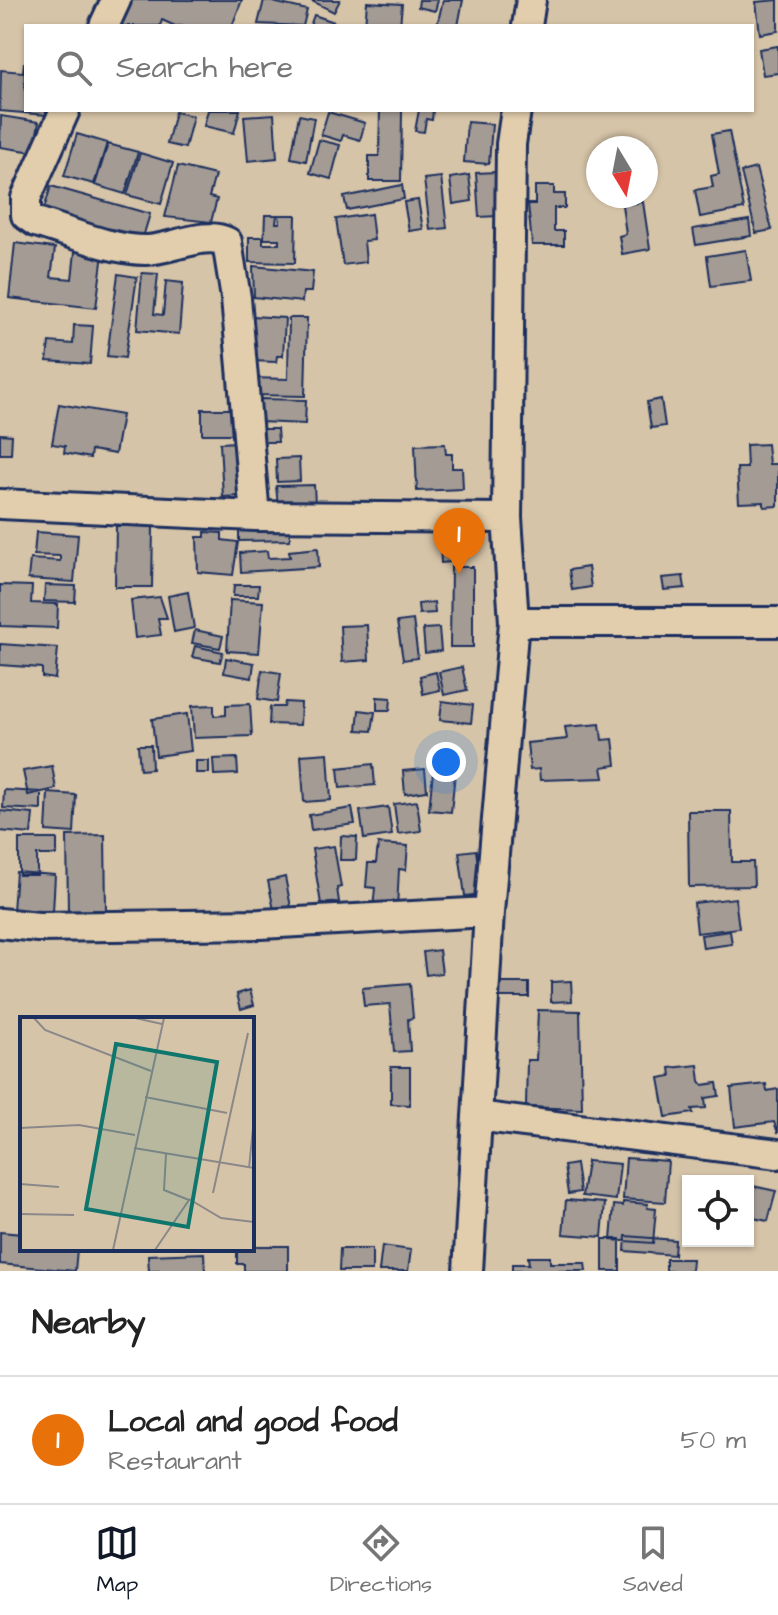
<!DOCTYPE html>
<style>
body{margin:0;font-family:"Architects Daughter",sans-serif;background:#f6f6f6;color:#222}
.controls{position:absolute;right:24px;bottom:24px;display:grid;overflow:hidden;border-radius:0px;box-shadow:0 2px 6px #0004}
.controls button{width:72px;height:72px;display:grid;place-items:center;padding:0;border:0;border-bottom:2px solid #e0e0e0;background:#fff;color:#222;font:40px sans-serif}
.compass{position:absolute;left:586px;top:136px;width:72px;height:72px;border-radius:50%;background:#fff;box-shadow:0 2px 6px #0004;rotate:170deg}
.you{position:absolute;left:446px;top:762px;width:28px;height:28px;margin:-20px;border:6px solid #fff;border-radius:50%;background:#1a73e8;box-shadow:0 0 0 12px #1a73e833}
.badge{display:grid;place-items:center;width:52px;height:52px;border-radius:50%;background:#111827;color:#fff;font-size:26px;font-weight:700}
.pin{position:absolute;translate:-50% -66px;filter:drop-shadow(0 2px 4px #0008)}
.pin::after{content:'';position:absolute;top:42px;width:28px;height:24px;background:inherit;clip-path:polygon(0 0,100% 0,50% 100%)}
.list{margin:0;padding:0;list-style:none}
h2{display:flex;justify-content:space-between;align-items:center;height:104px;margin:0;padding:0 32px;font-size:34px}
h2 small{font-size:26px;font-weight:400;color:#767676}
.list li{display:grid;grid-template-columns:52px 1fr auto;gap:24px;align-items:center;box-sizing:border-box;height:128px;padding:0 32px;border-top:2px solid #e0e0e0}
.list b{display:block;font-size:30px;white-space:nowrap}
.list p{margin:0;font-size:26px;white-space:nowrap;color:#767676}
.list em{font-size:26px;font-style:normal;color:#767676}
.icon{flex:none;width:44px;height:44px;fill:none;stroke:currentColor;stroke-width:2;stroke-linecap:round;stroke-linejoin:round}
.map{position:relative;flex:none;width:778px;height:1271px;overflow:hidden}
.search{position:absolute;background:#fff;box-shadow:0 2px 6px #0004;left:24px;right:24px;top:24px;height:88px;display:flex;align-items:center;gap:20px;box-sizing:border-box;padding:0 28px;border-radius:0px;color:#767676;font-size:30px}
.sheet{height:232px;background:#fff}
nav{display:flex;justify-content:space-around;align-items:center;box-sizing:border-box;height:112px;border-top:2px solid #e0e0e0;background:#fff;font-size:22px;color:#767676}
nav a{display:grid;justify-items:center;gap:4px}
nav .on{color:#111827}
.map>svg:first-child{display:block}
</style>
<div class="map">
<svg width="778" height="1271" viewBox="0 0 778 1271">
<rect width="100%" height="100%" fill="#d6c4a8"/>
<filter id="ink" filterUnits="userSpaceOnUse"><feTurbulence type="fractalNoise" baseFrequency=".0125" numOctaves="2"/><feDisplacementMap in="SourceGraphic" scale="16" xChannelSelector="R" yChannelSelector="G"/><feConvolveMatrix kernelMatrix="1 2 1 2 8 2 1 2 1" color-interpolation-filters="sRGB"/></filter>
<g filter="url(#ink)">
<path fill="#a49c94" stroke="#1b2f5e" stroke-width="2" d="M131,0H242L232,26H175L162,20L160,26H121Z
M264,0L307,10L303,26L258,24Z
M310,0H340L334,12Z
M419,0H438L435,11L418,7Z
M443,0H463L458,26H437Z
M778,0V31L760,34L756,2Z
M367,2L402,4L400,26H365Z
M314,15L334,22L333,26H310Z
M778,46V73L763,75L759,49Z
M24,62L26,110H46V115L0,111L1,70L23,72Z
M208,110H240L234,133L204,126Z
M380,110H402L401,181H369V156H379Z
M419,110H433L432,120L426,119L424,132L415,131Z
M175,112L193,116L185,148L167,144Z
M328,112L365,123L360,140L343,135L341,141L321,135Z
M274,114L277,158L248,161L244,116Z
M299,115L314,118L306,161L291,158Z
M1,116L39,122L34,152L0,147Z
M467,122L492,124L489,164L464,162Z
M729,131L744,209L700,217L695,190L713,187L711,176L719,174L712,134Z
M77,134L107,143L94,184L64,176Z
M319,140L340,145L331,179L310,173Z
M108,144L138,152L125,194L95,185Z
M140,153L173,163L161,204L127,195Z
M178,166L215,175L209,197L217,199L211,222L165,217Z
M756,168L772,230L756,233L741,172Z
M497,172L498,216L479,217L476,173Z
M469,175L472,201L453,204L450,178Z
M441,177L447,228L430,230L424,179Z
M402,185L404,199L347,210L344,197Z
M51,186L150,214L143,237L63,220L65,215L44,209Z
M535,186H554V194H565V208H554V231H564V245H532L528,204H535Z
M418,200L423,229L409,231L404,202Z
M643,202L650,249L622,254L619,236L626,234L622,205Z
M371,214L374,240L364,241L366,262L343,265L336,219Z
M265,215H277L276,223H280L279,215H296L295,263L249,262V237H263V244H279V239H264Z
M749,220L751,236L696,245L693,229Z
M15,243L55,248L51,277L72,279L76,243L104,246L96,308L9,298Z
M746,250L751,281L711,286L707,256Z
M253,266L313,272L311,292H303L302,302L254,297Z
M142,273L158,274L154,314L163,315L166,281L183,283L179,334L137,330Z
M118,274L137,277L125,358L107,356Z
M252,316L285,318L283,356H277L276,362L250,361Z
M289,318H307L305,396L252,395V378L288,379Z
M74,325L93,326L90,364L47,361L49,342L73,344Z
M260,399L306,400L305,424L259,422Z
M661,399L665,426L651,428L647,402Z
M59,404L122,415L115,454L91,450L90,458L64,453L65,446L52,444Z
M202,409H239V434H202Z
M263,429H277L278,442H264Z
M0,434L12,435L11,454H0Z
M237,442L240,496L223,497L220,443Z
M445,444L446,454H452V468H462L463,489L417,491L415,445Z
M767,444L769,464H778V506L764,507V502L739,503L737,468H747L746,445Z
M299,458L300,481L277,482L276,459Z
M314,485L315,504L278,506L276,486Z
M116,526H153L152,587H115Z
M239,529H290V540L239,541Z
M36,532L78,535L74,582L28,579L30,559L60,561V556L34,555Z
M205,532L222,533V540L238,542L233,575L198,572L197,537H205Z
M462,543V561L441,563L440,544Z
M318,548L319,567L241,572L240,553L267,551L268,558L290,557L289,551Z
M451,567H473V647H450Z
M588,567L591,587L572,590L569,570Z
M683,576L685,588L664,590L662,578Z
M0,585L32,586L31,603L58,604L57,628L0,626Z
M45,585L76,586L75,602L44,601Z
M234,585H259L258,596H233Z
M188,592L194,628L174,632L168,596Z
M160,597L167,618H158L161,635L135,638L131,600Z
M230,600L263,602L259,653L227,651Z
M434,602L435,613L419,614L418,604Z
M413,620L418,658L403,660L397,622Z
M367,625L369,660L342,662L340,626Z
M439,628L441,651L425,653L423,629Z
M195,630L223,636L220,648L192,643Z
M0,644L58,648L55,679L42,677V668L0,665Z
M195,646L223,652L220,662L192,657Z
M226,658L254,663L252,678L224,673Z
M462,667L467,690L444,695L439,672Z
M262,670L281,673L277,702L258,699Z
M436,672L440,690L423,694L420,676Z
M377,697L391,698L390,710H377Z
M442,701L473,705L471,723L440,720Z
M285,702L301,703L300,725L269,724L270,707H284Z
M250,704L252,736L194,738L192,706L214,705V716L226,715V705Z
M359,710L375,712L372,731L357,730Z
M187,714L191,751L156,756L152,719Z
M600,724L602,740L613,739L616,765L602,767L604,778L540,780L539,769L530,770L527,743L567,739L565,727Z
M138,745H151L152,769L140,770Z
M457,745V757L441,758V746Z
M328,753L331,800L304,802L301,755Z
M237,758L238,774L214,775L213,759Z
M196,761H209V773H196Z
M434,762L456,764L451,812L429,810Z
M373,764L375,785L340,788L338,768Z
M52,766L56,789L28,795L23,771Z
M425,769L427,791L405,794L403,771Z
M4,790L41,792V810L3,808Z
M48,793L76,795L74,833L46,831Z
M417,801L421,831L398,834L394,804Z
M388,807L392,835L364,839L360,811Z
M352,808L355,824L311,830L309,815Z
M0,811L33,814L31,834L0,831Z
M688,811H731L732,862H753L754,886L689,887Z
M105,835L106,910L68,911L67,836Z
M341,836L357,837L356,860H340Z
M19,839H57V855H37V875H19Z
M378,844L408,846L406,870L399,869L397,909L373,908L375,888L366,887L368,863H376Z
M334,846L341,887L337,888L339,902L321,904L312,849Z
M476,850L482,894L465,896L459,852Z
M16,872L55,875L53,912L13,910Z
M285,877L291,907L274,910L268,881Z
M735,898L739,928L697,933L694,903Z
M730,931L732,944L703,948L701,935Z
M439,950L442,973L426,975L423,952Z
M571,981L572,1001L551,1002V982Z
M499,983H529V997H499Z
M410,984L413,1018L408,1019L410,1051L394,1052L390,1004L364,1006L362,988Z
M250,990L254,1005L241,1009L237,994Z
M538,1010L580,1011L582,1109L526,1107L527,1060H536Z
M698,1065L700,1081L703,1085L717,1083L719,1096L705,1098L706,1108L692,1109L693,1113L666,1117L659,1078L671,1076L670,1068Z
M391,1067H410V1105L391,1104Z
M766,1084L767,1091L778,1089V1133L774,1122L735,1127L731,1088Z
M626,1158L668,1161L665,1202L623,1199Z
M587,1161L620,1164L616,1200L582,1196Z
M576,1164L580,1192L568,1194L564,1166Z
M748,1185L776,1191L768,1221L748,1217Z
M566,1200L605,1203L602,1237L563,1234Z
M623,1202L648,1204L647,1208L656,1209L653,1243L611,1240L614,1205L623,1206Z
M0,1232L22,1234V1249H77L75,1271L0,1264Z
M626,1236L675,1240L674,1255L625,1251Z
M603,1239H620V1271H603Z
M252,1246H288V1271H244V1264H237V1249Z
M382,1246L411,1250L408,1271H379Z
M340,1249H372V1271H339Z
M204,1253L205,1271H149L148,1255Z
M528,1257H550V1263H585L586,1271H512V1264H529Z
M666,1259H692L691,1271H666Z"/>
<g fill="none" stroke-linecap="round" stroke-linejoin="round">
<defs>
<path id="minor" d="M104,26L116,0
M527,26L531,0
M65,110L26,198V215L36,222C70,232 111,250 146,250C170,250 206,230 227,242L236,298L255,516
M0,504L255,516L507,518
M514,622H778
M0,923L38,927L260,924L489,912
M477,1116L778,1154
M468,1271L489,912L514,622L507,518L511,144L516,110"/>
</defs>
<use href="#minor" stroke="#1b2f5e" stroke-width="34"/>
<use href="#minor" stroke="#e2cead" stroke-width="28"/>
</g>
</g>
<g transform="translate(20 1017)">
<rect width="234" height="234" fill="#d6c4a8"/>
<path fill="none" stroke="#8b888a" stroke-width="2" d="M14,1L25,13L131,54M115,1L142,7M125,80L207,96M0,111L59,108L115,118M114,131L234,151M229,151L234,101M0,167L39,170M193,176L228,16M169,182L201,201L234,205M0,197L54,198M93,233L144,1M135,233L169,183L144,173L146,137"/>
<path fill="#0f766e" fill-opacity="0.15" stroke="#0f766e" stroke-width="4" d="M96,27L197,45L168,210L66,192Z"/>
<rect width="234" height="234" fill="none" stroke="#1b2f5e" stroke-width="4"/>
</g>
</svg>
<div class="controls">
<button><svg class="icon" aria-label="locate" viewBox="0 0 24 24"><circle cx="12" cy="12" r="6"/><path d="M12 2v4M12 18v4M2 12h4M18 12h4"/></svg></button>
</div>
<svg class="compass" viewBox="-18 -18 36 36"><path d="M0-13l5 13h-10z" fill="#e53935"/><path d="M0 13l5-13h-10z" fill="#767676"/></svg>
<div class="you"></div>
<div class="pin badge" style="left:459px;top:574px;background:#e8710a">1</div>
<div class="search"><svg class="icon" aria-label="search" viewBox="0 0 24 24"><circle cx="10" cy="10" r="6"/><path d="M15 15l6 6"/></svg>Search here</div>
</div>
<section class="sheet">
<h2>Nearby<small></small></h2>
<ul class="list">
<li><span class="badge" style="background:#e8710a">1</span><div><b>Local and good food</b><p>Restaurant</p></div><em>50 m</em></li>
</ul>
</section>
<nav>
<a class="on"><svg class="icon" aria-label="map" viewBox="0 0 24 24"><path d="M3 6l6-2 6 2 6-2v14l-6 2-6-2-6 2zM9 4v14M15 6v14"/></svg>Map</a>
<a><svg class="icon" aria-label="directions" viewBox="0 0 24 24"><path d="M12 3l9 9-9 9-9-9zM9 14v-3h6M13 9l2 2-2 2"/></svg>Directions</a>
<a><svg class="icon" aria-label="saved" viewBox="0 0 24 24"><path d="M7 4h10v16l-5-4-5 4z"/></svg>Saved</a>
</nav>
